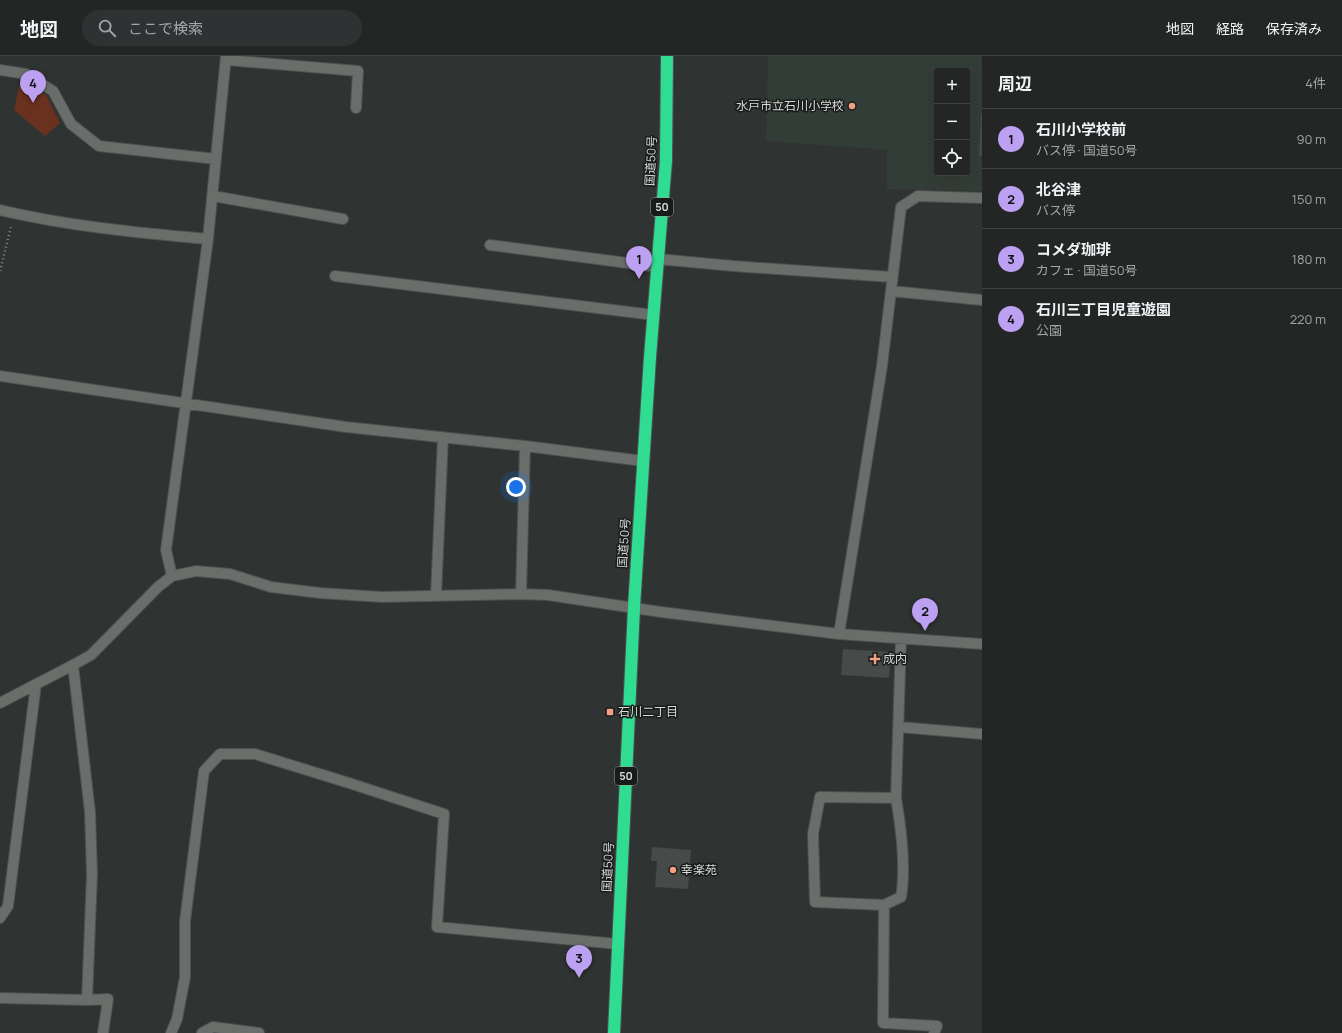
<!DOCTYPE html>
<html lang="ja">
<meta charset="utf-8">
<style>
body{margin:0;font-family:Manrope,"Noto Sans JP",sans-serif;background:#2f3232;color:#f1f3f6}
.controls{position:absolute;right:12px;top:12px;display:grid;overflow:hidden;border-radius:4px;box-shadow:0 4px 16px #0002}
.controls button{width:36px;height:36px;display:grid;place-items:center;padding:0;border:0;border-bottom:1px solid #404342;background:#232625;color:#f1f3f6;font:20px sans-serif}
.you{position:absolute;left:516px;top:431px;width:14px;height:14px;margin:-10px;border:3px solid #fff;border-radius:50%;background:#1a73e8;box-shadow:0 0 0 6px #1a73e833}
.badge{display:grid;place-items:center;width:26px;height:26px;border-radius:50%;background:#bca0f2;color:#111;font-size:13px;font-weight:700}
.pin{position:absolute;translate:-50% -33px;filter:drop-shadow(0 1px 2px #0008)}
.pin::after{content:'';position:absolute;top:21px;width:14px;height:12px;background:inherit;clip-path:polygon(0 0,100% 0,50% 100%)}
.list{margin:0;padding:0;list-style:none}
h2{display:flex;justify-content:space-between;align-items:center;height:52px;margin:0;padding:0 16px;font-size:17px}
h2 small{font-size:13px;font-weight:400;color:#a3a5a7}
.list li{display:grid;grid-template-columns:26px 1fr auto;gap:12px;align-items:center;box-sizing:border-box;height:60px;padding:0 16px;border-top:1px solid #404342}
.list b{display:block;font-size:15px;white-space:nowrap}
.list p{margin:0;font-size:13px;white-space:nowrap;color:#a3a5a7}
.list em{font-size:13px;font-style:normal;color:#a3a5a7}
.icon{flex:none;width:22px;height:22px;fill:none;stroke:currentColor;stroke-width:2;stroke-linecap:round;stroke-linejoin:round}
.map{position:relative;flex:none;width:982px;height:977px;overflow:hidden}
header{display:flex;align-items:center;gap:24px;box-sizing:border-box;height:56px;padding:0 20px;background:#232625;border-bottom:1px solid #404342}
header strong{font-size:19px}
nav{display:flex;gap:22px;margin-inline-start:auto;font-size:14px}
.search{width:280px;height:36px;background:#2f3232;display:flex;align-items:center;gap:10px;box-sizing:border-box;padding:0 14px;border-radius:22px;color:#a3a5a7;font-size:15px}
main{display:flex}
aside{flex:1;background:#232625}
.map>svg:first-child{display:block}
</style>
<header>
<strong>地図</strong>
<div class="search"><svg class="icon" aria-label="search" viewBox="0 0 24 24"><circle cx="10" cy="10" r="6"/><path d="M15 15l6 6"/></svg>ここで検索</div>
<nav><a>地図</a><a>経路</a><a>保存済み</a></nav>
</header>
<main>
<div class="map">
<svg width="982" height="977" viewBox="0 0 982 977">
<rect width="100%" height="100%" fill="#2f3331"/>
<path fill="#333d37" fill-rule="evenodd" d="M768,0H982V135L887,133V94L766,85ZM937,15H967V117H937Z"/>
<path fill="#6a311f" d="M20,26L46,39L60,67L45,80L14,54Z"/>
<path fill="#464a48" d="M981,58H982V100H979Z
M843,593L891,596L889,622L841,619Z
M652,791L691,794L688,833L655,831L657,805H651Z"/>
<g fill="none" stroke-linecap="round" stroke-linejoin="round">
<defs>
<path id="minor" d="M226,4L358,15L356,52
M0,14L26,18L53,35L71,68L99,90L216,103
M213,140L343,163
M0,154C68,170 139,177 208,183
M490,189L658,211
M658,203L733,210L892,221
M335,220L654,259
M891,235L982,244
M0,320L346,371L525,390L643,405
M172,520L166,494L208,183L226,0
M521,538L525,390
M436,540L443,381
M839,578L882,310L901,151L918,140L982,142
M73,609L90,756L92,818L87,944
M0,647L73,609L91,599L158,531L172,520L196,515L230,518L271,531L320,537L382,541L521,538L548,539L661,556L839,578L982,588
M899,671L982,678
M896,742C901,771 906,812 901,841L884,849L815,846L813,778L820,741L896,742L901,583
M884,849L883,967L937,970L934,977
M0,862L8,850L36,628
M0,942L87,944L108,943L103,977
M171,977L177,963L185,921V865L204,715L220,698H255L349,727L444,758L437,871L618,888
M202,977L213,971L259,977"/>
<path id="highway" d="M614,977L634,551L650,301L666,105L667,0"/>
</defs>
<use href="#minor" stroke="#4d514f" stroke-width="12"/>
<use href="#highway" stroke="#4d514f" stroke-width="14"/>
<path stroke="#818583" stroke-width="2.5" stroke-dasharray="1 3" stroke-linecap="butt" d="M0,215L11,171"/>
<use href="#minor" stroke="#696e6b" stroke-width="10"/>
<use href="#highway" stroke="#30dc91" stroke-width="12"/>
</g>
<g fill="#f39f85" stroke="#191b19" stroke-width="1.5">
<circle cx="852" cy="50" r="4"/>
<path d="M873 597h4v4h4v4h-4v4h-4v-4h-4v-4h4z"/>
<rect x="606" y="652" width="8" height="8" rx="2"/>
<circle cx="673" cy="814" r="4"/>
</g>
<g text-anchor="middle" stroke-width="3" stroke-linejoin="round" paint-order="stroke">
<g fill="#191b19" stroke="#9fa19f" stroke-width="1">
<rect x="651" y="142" width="22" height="18" rx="3"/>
<rect x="615" y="711" width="22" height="18" rx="3"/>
</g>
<g font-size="11" font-weight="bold" fill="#d8dbd9">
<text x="662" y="155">50</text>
<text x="626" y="724">50</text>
</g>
<g font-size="12" fill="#d8dbd9" stroke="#191b19" text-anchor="start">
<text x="844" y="54" text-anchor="end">水戸市立石川小学校</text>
<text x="883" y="607">成内</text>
<text x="618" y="660">石川二丁目</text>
<text x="681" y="818">幸楽苑</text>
</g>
<g font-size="12" fill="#d8dbd9" stroke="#191b19">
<text transform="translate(651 105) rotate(-87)" y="4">国道50号</text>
<text transform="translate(624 487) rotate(-86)" y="4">国道50号</text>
<text transform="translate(608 811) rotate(-87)" y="4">国道50号</text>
</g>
</g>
</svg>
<div class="controls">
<button>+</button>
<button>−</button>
<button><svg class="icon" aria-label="locate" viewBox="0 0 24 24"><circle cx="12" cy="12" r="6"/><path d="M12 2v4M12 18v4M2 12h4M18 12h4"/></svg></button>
</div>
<div class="you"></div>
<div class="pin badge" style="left:639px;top:223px">1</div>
<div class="pin badge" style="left:925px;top:575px">2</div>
<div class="pin badge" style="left:579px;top:922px">3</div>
<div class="pin badge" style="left:33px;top:47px">4</div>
</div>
<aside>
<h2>周辺<small>4件</small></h2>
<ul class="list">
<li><span class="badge">1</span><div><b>石川小学校前</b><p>バス停 · 国道50号</p></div><em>90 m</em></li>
<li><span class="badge">2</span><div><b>北谷津</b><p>バス停</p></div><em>150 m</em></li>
<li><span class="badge">3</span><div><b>コメダ珈琲</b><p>カフェ · 国道50号</p></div><em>180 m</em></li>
<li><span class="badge">4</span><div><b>石川三丁目児童遊園</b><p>公園</p></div><em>220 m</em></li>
</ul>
</aside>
</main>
